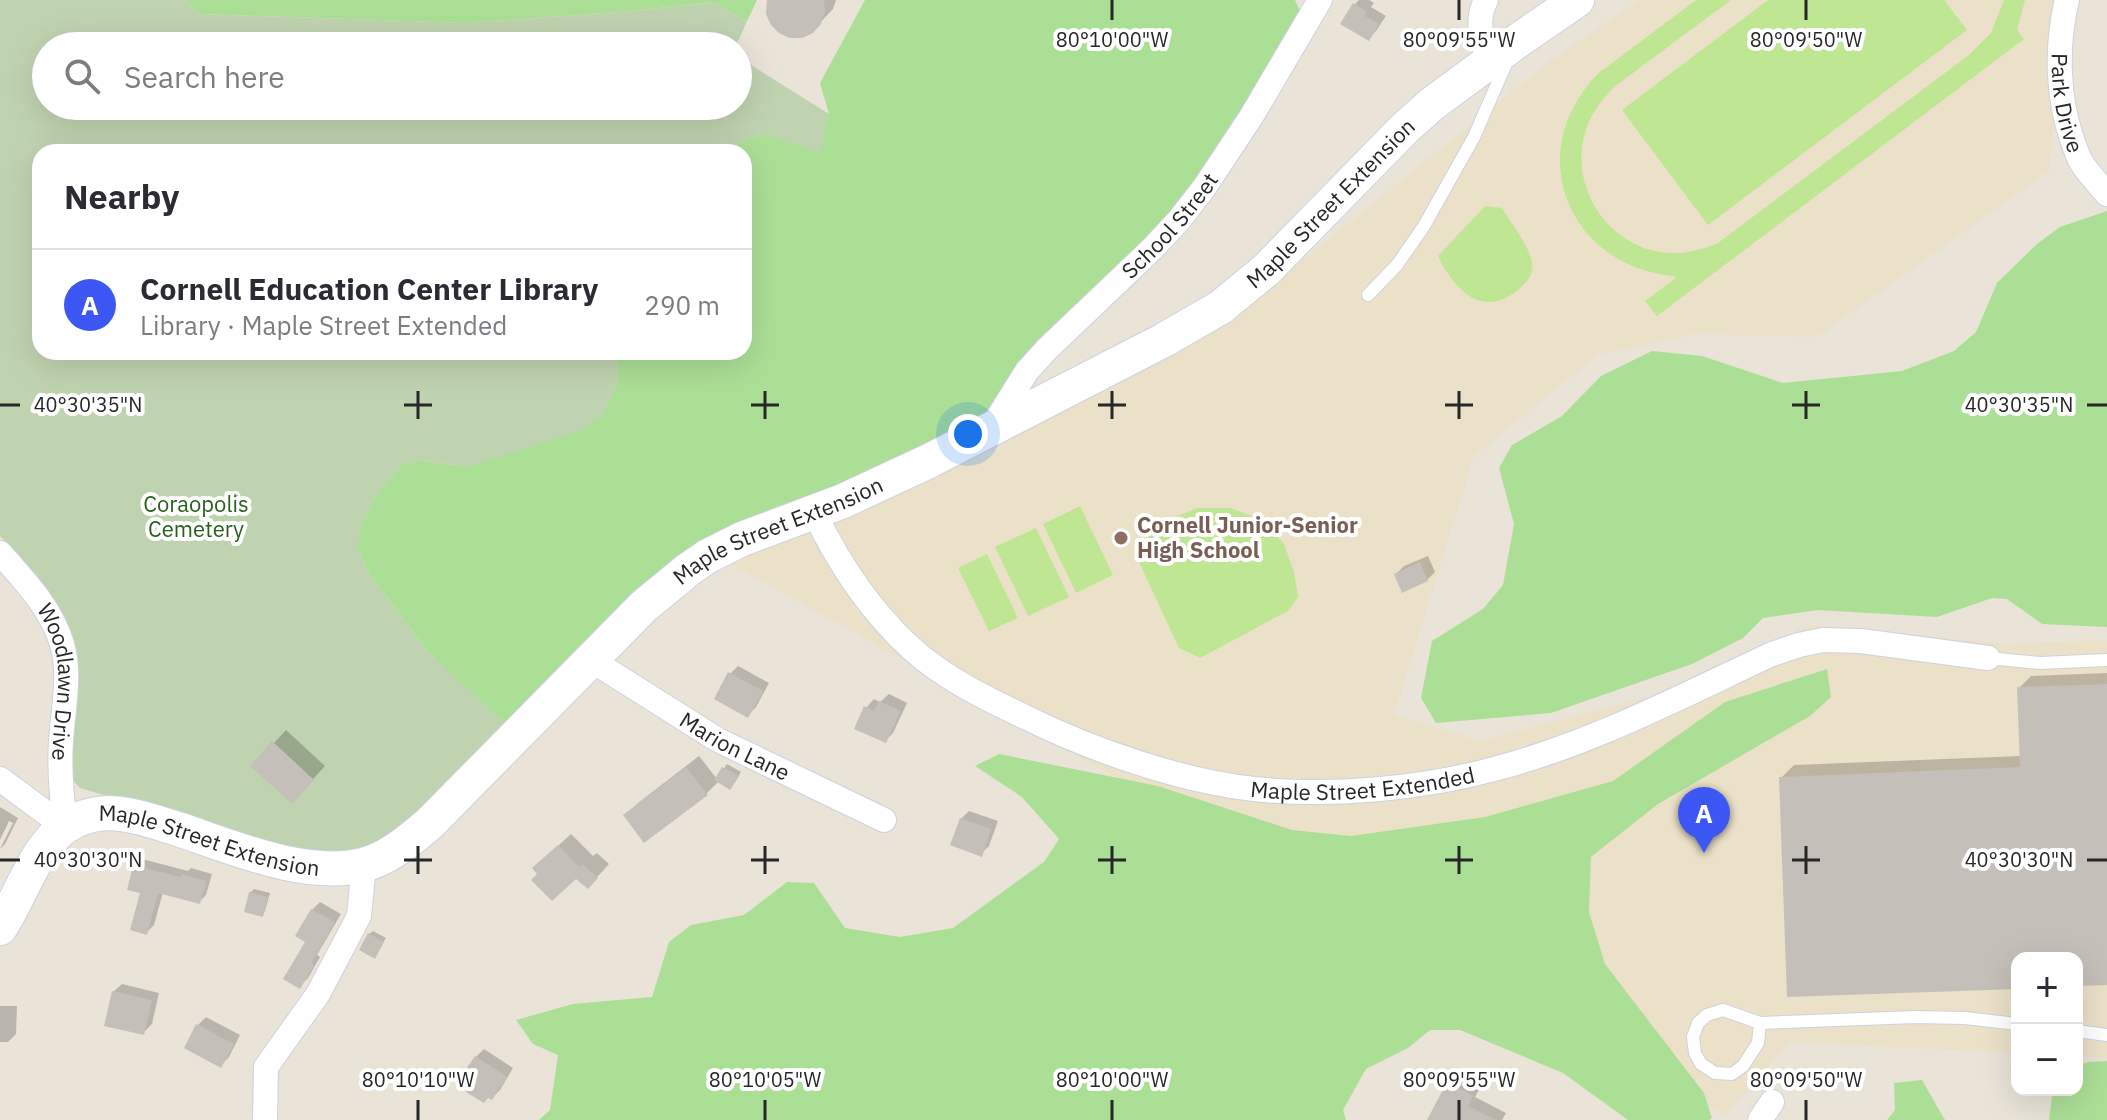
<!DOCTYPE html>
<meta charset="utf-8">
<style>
body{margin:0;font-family:"IBM Plex Sans",sans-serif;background:#f7f7f7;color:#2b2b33}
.controls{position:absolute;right:24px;bottom:24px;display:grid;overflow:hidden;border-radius:16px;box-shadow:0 8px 32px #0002}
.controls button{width:72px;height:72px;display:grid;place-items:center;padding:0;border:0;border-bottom:2px solid #e1e1e2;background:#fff;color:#2b2b33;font:40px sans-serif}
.you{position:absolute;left:968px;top:434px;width:28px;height:28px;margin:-20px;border:6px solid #fff;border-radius:50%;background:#1a73e8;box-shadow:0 0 0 12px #1a73e833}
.badge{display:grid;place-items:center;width:52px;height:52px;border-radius:50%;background:#3c57f3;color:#fff;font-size:26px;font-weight:700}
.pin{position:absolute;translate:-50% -66px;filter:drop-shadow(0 2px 4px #0008)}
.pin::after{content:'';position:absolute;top:42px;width:28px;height:24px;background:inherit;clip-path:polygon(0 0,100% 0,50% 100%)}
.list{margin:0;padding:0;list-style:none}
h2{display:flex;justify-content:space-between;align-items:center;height:104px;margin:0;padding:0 32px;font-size:34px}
h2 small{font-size:26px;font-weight:400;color:#7c7c81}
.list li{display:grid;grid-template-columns:52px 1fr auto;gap:24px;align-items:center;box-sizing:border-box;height:112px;padding:0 32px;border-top:2px solid #e1e1e2}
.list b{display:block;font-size:30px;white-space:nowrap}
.list p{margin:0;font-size:26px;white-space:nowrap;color:#7c7c81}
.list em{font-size:26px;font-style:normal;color:#7c7c81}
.icon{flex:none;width:44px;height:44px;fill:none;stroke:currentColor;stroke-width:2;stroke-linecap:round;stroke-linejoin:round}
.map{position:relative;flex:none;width:2107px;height:1120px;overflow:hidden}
.search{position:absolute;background:#fff;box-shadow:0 8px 32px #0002;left:32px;top:32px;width:720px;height:88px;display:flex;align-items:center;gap:20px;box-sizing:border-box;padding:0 28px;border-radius:44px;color:#7c7c81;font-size:30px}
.panel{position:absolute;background:#fff;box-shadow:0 8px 32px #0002;left:32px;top:144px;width:720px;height:216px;border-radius:24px}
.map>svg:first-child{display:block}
</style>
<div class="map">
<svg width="2107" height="1120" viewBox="0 0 2107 1120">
<rect width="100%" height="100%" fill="#e9e3d8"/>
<path fill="#ebe1c8" d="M1639,0H2065L2049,171L1817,337L1695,334L1597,355L1474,456L1394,715L1480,741L1653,696L1810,625L2005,644L2107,640V1058L2077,1056V958H2017V1053L1790,1042L1725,1115L729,563L855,512L1209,335L1552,60Z"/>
<path fill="#acdf96" d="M185,0H757L747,21L713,2L632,11L467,23L200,14Z
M865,0H1295L1306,25L1251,117L991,429L742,539L517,735L428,652L371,576L359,552V530L375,497L402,465L419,460L467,467L618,383L615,352H744V152H718L762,134L829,114L820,83Z
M2107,211V627L2042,624L2007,599L1992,598L1937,617L1818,610L1763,618L1743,638L1692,664L1551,713L1436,723L1421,698L1432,641L1483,609L1503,585L1514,524L1499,468L1512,445L1562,416L1601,376L1652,351L1702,356L1783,383L1902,371L1954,351L1976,332L1997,283L2037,244L2060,227Z
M1827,669L1831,697L1810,716L1658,804L1591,857L1589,912L1605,964L1704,1093L1712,1118L1710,1120H1628L1563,1073L1460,1030H1430L1408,1048L1366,1069L1343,1110L1346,1120H539L550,1110L558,1055L533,1044L516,1020L573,1004L652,997L669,942L691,925L744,915L787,882L814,883L845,928L900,937L953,928L1044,862L1059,839L1022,797L975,766L999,754L1158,786L1292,830L1351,836L1485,817L1613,781L1725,702Z
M2107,1061V1120H2049L2053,1090H2077V1066L2088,1062Z
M1922,1080L1945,1120H1887L1895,1110L1894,1083Z"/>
<path fill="#c0d3b0" d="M0,0H185L200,14L467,23L632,11L713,2L747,21L736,46H46V106H738V57L829,114L821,153L762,134L718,152H40V352H615L618,383L605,412L583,430L467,467L419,460L403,465L375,497L359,530V552L371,576L428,652L508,725L394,836L356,851H325L297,848L248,837L80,788L75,783L72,775L56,603L42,583L0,536Z"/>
<path fill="#bfe692" d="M1696,0H1731L1614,87C1604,98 1595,108 1589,122C1563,181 1607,250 1670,253C1687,254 1703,249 1718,243L1969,55L1991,33L2004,0H2025L2017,30L2024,39L1657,316L1645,301L1676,278L1674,276C1566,266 1521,149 1600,72Z
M1768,0H1944L1967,30L1708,225L1622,110Z
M1485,206L1502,208C1511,223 1530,247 1532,263C1534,274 1527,282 1519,289C1483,320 1454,290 1438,256Z
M1080,506L1113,575L1076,593L1043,524Z
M1198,508H1231L1262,520L1284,544L1294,572L1298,597L1288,611L1200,658L1179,648L1140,564L1142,543L1164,521Z
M1036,528L1069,597L1028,616L995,547Z
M987,554L1018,618L989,631L958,568Z"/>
<path fill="#0003" d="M770,0H836L833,9L812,31Z
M1359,0H1369L1374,3L1371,7L1386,16L1376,31L1368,39L1355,4Z
M1428,556L1435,572L1427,580L1396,574L1404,566Z
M738,666L769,683L756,707L748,715L730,674Z
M2107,673V983L2077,984V958H2017V987L1781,778L1794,765L2021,756L2019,688L2031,676Z
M889,694L907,703L893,733L885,741L866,708L874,699L880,702Z
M286,730L325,766L304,789L253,766Z
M699,756L717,779L727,764L741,772L733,785L719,781L706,794L626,816L638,803Z
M0,807L18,818L5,844L0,849L13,823L9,821L0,840Z
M969,811L998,821L989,846L981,854L961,819Z
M571,834L593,856L597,853L609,864L588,887L575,876L539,874L547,856Z
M142,859L188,871L191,868L212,874L206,895L199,902L163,892L154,925L147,932L143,892L135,866Z
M254,889L270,893L265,911L262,915L250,893Z
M320,902L341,914L317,955L320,957L308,978L300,986L312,910Z
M373,931L386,938L375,956L369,934Z
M122,984L159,993L152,1024L144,1032L113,992Z
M0,1006H17L16,1034L8,1042H0Z
M206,1017L240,1035L229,1057L221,1065L198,1025Z
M484,1049L513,1068L500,1090L492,1098L477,1078L476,1057Z
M1456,1075L1480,1088L1475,1097L1506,1113L1502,1120H1441L1448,1083Z"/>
<path fill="#c4bfb8" d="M767,0H824L825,12L821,24L813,33L802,38H789L779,33L771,25L766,14Z
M1353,3L1367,12L1365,16L1379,24L1369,41L1340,24Z
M1420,562L1428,581L1402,593L1394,574Z
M728,672L763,691L748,718L714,699Z
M2107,684V985L2077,986V958H2017V989L1787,997L1779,777L2020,767L2017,687Z
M879,701L901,711L886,743L854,729L864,706L874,711Z
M272,741L314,780L292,804L250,766Z
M686,767L708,795L644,843L623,815Z
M722,767L739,776L730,790L714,780Z
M960,818L991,829L982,857L950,845Z
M558,845L579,867L583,864L598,878L588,889L576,879L552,901L531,880L537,874L532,868Z
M133,865L181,877L182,874L206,881L200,904L158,893L147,935L130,930L140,893L127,890Z
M249,892L268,897L263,917L244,912Z
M311,909L335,922L311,964L314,965L300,989L283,979L305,942L295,936Z
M368,933L384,942L375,959L359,950Z
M112,991L152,1000L144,1035L104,1026Z
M196,1024L234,1044L221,1068L184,1048Z
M475,1056L507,1077L492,1100L488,1098L484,1103L466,1092L474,1079L464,1072Z
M1447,1082L1473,1096L1468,1106L1496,1120H1427Z"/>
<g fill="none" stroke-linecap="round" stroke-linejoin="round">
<defs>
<path id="lane" d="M1368,295L1397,265L1424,226L1474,137L1508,59
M1988,658L2040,663L2107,660
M1760,1023L1758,1043L1743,1066L1732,1074L1715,1073L1701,1064L1695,1053L1693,1037L1698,1023L1707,1015L1723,1010L1760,1023L1915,1017L1965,1018L2017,1024
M2077,1031L2107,1035"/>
<g id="street">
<path d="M1486,0C1475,22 1482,40 1489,62"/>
<path id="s1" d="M2067,0C2056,45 2057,98 2073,142C2076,150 2078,158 2083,165C2090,175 2099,185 2107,194"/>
<path id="s2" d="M992,427L1027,371L1047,349L1152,249L1179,220L1204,188L1251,117L1320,0"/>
<path id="s3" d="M814,512C838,562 870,611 912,649C944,678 985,698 1025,717C1092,750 1180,781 1254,789C1329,797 1421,789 1494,769C1591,744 1682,696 1772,654L1799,645L1823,640L1861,641L1988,658"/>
<path id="s4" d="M0,553C24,580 51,608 62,644C71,675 63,709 61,741C59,770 62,798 65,827"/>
<path id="s5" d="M591,660L718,740L884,820"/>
<path d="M0,779L65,827"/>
<path d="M265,1120L266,1067L318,994L359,916L364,865"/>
<path d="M1760,1120L1772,1102"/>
</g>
<g id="secondary">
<path id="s6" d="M0,928C22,895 33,850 66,826C78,818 92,814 106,813C131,813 155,822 178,829C232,847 305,879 363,865C388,859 410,840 430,823L644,606L689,569L708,556L742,539L843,501L929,461L1164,340L1221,307L1266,270L1405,128L1432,104L1516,42L1577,0"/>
</g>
</defs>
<use href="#lane" stroke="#ced1e0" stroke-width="14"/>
<use href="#street" stroke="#ced1e0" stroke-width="26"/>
<use href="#secondary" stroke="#ced1e0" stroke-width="36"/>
<use href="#lane" stroke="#fff" stroke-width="12"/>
<use href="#street" stroke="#fff" stroke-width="24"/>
<use href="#secondary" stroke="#fff" stroke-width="34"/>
</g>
<path fill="none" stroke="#272727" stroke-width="3" d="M1112,0V20M1459,0V20M1806,0V20M418,391V419M765,391V419M1112,391V419M1459,391V419M1806,391V419M0,405H20M404,405H432M751,405H779M1098,405H1126M1445,405H1473M1792,405H1820M2087,405H2107M418,846V874M765,846V874M1112,846V874M1459,846V874M1806,846V874M0,860H20M404,860H432M751,860H779M1098,860H1126M1445,860H1473M1792,860H1820M2087,860H2107M418,1100V1120M765,1100V1120M1112,1100V1120M1459,1100V1120M1806,1100V1120"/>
<circle fill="#8d6e63" stroke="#fff" stroke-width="3" cx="1121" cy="538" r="8"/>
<g text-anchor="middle" stroke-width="8" stroke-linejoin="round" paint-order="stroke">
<g font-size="22" fill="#272727" stroke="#fff">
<text dy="8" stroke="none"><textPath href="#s1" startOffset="104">Park Drive</textPath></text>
<text dy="8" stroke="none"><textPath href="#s6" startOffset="1618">Maple Street Extension</textPath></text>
<text dy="8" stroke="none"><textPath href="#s2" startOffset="270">School Street</textPath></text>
<text dy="8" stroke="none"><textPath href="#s6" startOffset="970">Maple Street Extension</textPath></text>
<text dy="8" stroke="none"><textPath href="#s4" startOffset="148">Woodlawn Drive</textPath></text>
<text dy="8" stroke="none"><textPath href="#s5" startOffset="168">Marion Lane</textPath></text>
<text dy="8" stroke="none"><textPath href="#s3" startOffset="652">Maple Street Extended</textPath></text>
<text dy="8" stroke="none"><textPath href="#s6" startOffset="272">Maple Street Extension</textPath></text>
</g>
<g font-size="22" fill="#27601b" stroke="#fff">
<text x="196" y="512">Coraopolis<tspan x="196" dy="25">Cemetery</tspan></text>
</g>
<g font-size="22" font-weight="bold" fill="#785e54" stroke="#fff" text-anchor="start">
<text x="1137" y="533">Cornell Junior-Senior<tspan x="1137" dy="25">High School</tspan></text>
</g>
</g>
<g font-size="20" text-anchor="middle" fill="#272727" stroke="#fff" stroke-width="8" stroke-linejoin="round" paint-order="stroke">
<text x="1112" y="47">80°10'00"W</text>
<text x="1459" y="47">80°09'55"W</text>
<text x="1806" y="47">80°09'50"W</text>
<text x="88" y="412">40°30'35"N</text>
<text x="2019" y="412">40°30'35"N</text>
<text x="88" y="867">40°30'30"N</text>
<text x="2019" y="867">40°30'30"N</text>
<text x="418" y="1087">80°10'10"W</text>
<text x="765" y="1087">80°10'05"W</text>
<text x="1112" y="1087">80°10'00"W</text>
<text x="1459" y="1087">80°09'55"W</text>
<text x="1806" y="1087">80°09'50"W</text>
</g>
</svg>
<div class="controls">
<button>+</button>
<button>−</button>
</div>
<div class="you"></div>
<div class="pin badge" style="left:1704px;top:853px">A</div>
<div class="search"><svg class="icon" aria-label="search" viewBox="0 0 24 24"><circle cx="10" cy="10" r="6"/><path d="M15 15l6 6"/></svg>Search here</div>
<section class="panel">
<h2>Nearby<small></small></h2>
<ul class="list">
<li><span class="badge">A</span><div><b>Cornell Education Center Library</b><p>Library · Maple Street Extended</p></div><em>290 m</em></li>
</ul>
</section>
</div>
